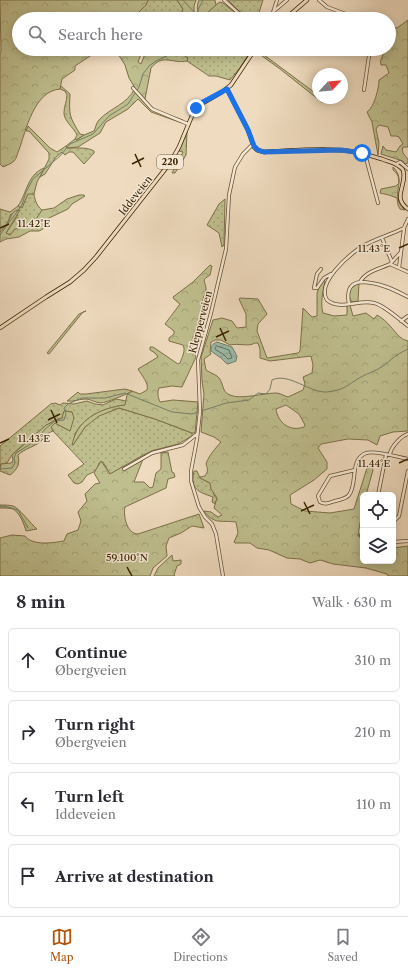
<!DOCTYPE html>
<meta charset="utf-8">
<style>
body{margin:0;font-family:"Libre Caslon Text",serif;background:#f7f7f7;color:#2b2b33}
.controls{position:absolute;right:12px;bottom:12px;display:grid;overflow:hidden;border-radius:6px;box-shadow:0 2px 10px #0003}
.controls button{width:36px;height:36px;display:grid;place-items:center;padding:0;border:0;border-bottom:1px solid #e1e1e2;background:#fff;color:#2b2b33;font:20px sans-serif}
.compass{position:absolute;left:312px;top:68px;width:36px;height:36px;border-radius:50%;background:#fff;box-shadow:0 2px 10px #0003;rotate:64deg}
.stop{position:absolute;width:12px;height:12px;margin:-9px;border:3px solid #1a73e8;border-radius:50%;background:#fff}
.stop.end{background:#1a73e8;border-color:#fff;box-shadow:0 1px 4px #0008}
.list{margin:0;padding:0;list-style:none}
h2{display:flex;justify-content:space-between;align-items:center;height:52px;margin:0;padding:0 16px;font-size:17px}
h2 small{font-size:13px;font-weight:400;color:#7c7c81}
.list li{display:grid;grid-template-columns:26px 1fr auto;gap:12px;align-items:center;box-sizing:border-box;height:64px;margin:0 8px 8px;padding:0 8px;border:1px solid #e1e1e2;border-radius:6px}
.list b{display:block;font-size:15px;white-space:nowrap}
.list p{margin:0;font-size:13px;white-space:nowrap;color:#7c7c81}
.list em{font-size:13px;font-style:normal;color:#7c7c81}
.icon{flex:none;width:22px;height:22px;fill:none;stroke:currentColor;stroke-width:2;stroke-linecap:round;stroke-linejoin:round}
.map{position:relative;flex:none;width:408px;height:576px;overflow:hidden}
.search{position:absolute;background:#fff;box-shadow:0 2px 10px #0003;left:12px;right:12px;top:12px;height:44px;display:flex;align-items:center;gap:10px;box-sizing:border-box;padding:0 14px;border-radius:22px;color:#7c7c81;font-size:15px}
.sheet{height:340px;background:#fff}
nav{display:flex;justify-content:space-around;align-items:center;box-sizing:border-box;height:56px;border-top:1px solid #e1e1e2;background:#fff;font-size:11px;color:#7c7c81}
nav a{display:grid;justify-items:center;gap:2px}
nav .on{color:#b45309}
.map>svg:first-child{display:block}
</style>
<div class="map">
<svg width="408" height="576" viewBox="0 0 408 576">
<defs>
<pattern id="grass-dots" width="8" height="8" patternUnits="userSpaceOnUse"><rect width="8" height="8" fill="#bfbe8e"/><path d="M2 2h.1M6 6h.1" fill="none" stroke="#a5a379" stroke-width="1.8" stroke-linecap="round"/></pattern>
<pattern id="forest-crowns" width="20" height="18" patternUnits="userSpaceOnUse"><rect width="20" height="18" fill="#bfbe8e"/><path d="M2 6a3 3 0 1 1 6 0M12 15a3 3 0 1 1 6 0" fill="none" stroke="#a5a379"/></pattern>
<pattern id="water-waves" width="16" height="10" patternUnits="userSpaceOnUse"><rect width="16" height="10" fill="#9bbcab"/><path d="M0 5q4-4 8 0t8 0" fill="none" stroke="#86a191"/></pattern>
</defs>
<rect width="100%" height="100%" fill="#efdbbf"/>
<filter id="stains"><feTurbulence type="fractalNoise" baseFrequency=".005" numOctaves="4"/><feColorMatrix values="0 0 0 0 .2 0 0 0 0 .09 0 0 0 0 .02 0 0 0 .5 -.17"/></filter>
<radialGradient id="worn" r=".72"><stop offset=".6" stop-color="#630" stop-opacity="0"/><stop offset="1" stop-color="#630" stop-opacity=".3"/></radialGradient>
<path fill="url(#grass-dots)" stroke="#7d7048" d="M148,0H177L183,9L181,14L185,16L187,19H141L139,12L146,5Z
M228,0H263L257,19H251L238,10Z
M220,2L223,3L243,19H194V14L201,15Z
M159,49H252L239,69L230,80L216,76H209L187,61V58L171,55H162Z
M260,50V52L318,95V98H321L324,100L323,103L280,69L258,53Z
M61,86L70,94C69,115 69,116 80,134L84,135L76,140L75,139L77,135C74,128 63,120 64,112C64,106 67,101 67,95L65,91L60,89Z
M28,126L50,148L57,152L66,146L67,148C75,148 88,147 94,151V153L84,164L73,152H69L65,155L62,152L56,157L45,174L40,177L49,159V153L29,131H26Z
M187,132L186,155L175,173H172L183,152L179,151Z
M28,193L34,194C35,201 37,206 42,210C36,228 20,223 10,235L6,233L18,215L11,214L7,224L0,232V209L10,212L18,206L21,208Z
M225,199L224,245L222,247L219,233L207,225L219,204Z
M86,311L83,312L49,354L47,353L79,314Z
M125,389L132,391C128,394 105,403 101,403C95,403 91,399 86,399C79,399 73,402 67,401L78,392L80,394H86Z
M116,399L126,401V405C107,407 86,415 76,432C74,436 74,441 73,445L85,427L98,416L119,408L155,419L192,433V436L178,444L151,451L110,474L103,462L99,463C97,471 94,472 87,475L82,482L78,484L74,483L68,475L84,464L53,431L51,427L55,423L70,431L72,412L65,411L62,418L54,420L28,440L12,455L7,463L1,464L0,467V446L52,403L53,404L55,403L60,405L63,403L74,404L87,401L95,404L103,405Z
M194,471H197L200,478L210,483L215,497L217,498L215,504L212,502L213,497C198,492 190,489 194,471Z"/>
<path fill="url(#forest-crowns)" stroke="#7d7048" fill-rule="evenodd" d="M0,0H148L146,5L139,12L141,19H19V49H97L93,54L75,66V70L62,79L60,89C34,91 26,130 19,150C17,154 17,158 14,161C11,164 7,165 3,167L0,164V53L1,51Z
M177,0H196L194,6V19H187L185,16L181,14L183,9Z
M199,0H215L216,5L206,14L201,15C196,11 197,5 199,0Z
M408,20V147H403C401,152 405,156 408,159V163L405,164L403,161L381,154L383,146L386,150L396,152L400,146L403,144L399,137L396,136H391L388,127L379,125L376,129L379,143L378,155L372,122L367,112C374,108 379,88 379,80L389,73L386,65H381C379,60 384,56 383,51L389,49L393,36L389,33L390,27L397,28Z
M115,49H143L138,62L141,64L147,49H159L162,55L169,49L172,52V55L177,56L181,53L188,58L187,61C172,64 163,53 151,68L145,99C152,112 170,115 183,120L182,123L151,112L138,99L128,109L106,122L100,133L78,147L67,148L66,146L75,139L77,140L84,135L94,131C96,127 96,123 99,120C111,107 127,105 135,88L129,78L125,65Z
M393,167C408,181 388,195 405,210L400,209L398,205L397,198L389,195L380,193L381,189L396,186L399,183C399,177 398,174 393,170Z
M44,168V169L37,182L34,194H28L22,208L18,206C27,193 27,175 44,168Z
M79,195H84L85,196L72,204L68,209L49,218L43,229L39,231H30L19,237L6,239L0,242V232C2,230 5,227 7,224C11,218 11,210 20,210L6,233L10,235L15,229L33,224L42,210L54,208L67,199Z
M210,265L212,266L210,275C201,281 205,280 206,288C207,292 203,296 203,300C203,303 204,306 203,309C199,324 190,337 192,352L194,353L196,357L182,387L172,386L159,388C157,393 158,397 160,402L173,400L198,402L195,433H192L155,419L119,408L99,416L85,427L73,445H72C73,441 74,437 76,433C85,415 107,407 125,405L127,395L132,391L140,394L147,390C149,383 142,376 138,369L158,357L155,353L150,350V347H153L175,362L178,364L180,363C182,357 186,351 183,345L169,341V338L174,334V331L165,324L180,304L174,299L173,297L193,282Z
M324,280L325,281C323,291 320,303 323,313L334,316L347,315V306L350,305L353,316L366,313L374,319L377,315C382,318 387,322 390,326C396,332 399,339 408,341V431L393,432L380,436L377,445L368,440L348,439L321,444L318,448L327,462V469L314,480L290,495L291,504L305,511L330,513L354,509L367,468L372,465L373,470L366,495H363V506L358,535L363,541V561H393V548L408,546V576H388L387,574L366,568L333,564L320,560L310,563L300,559L287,558L269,550L257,548L250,543H235L234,542L238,533L236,522C221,520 214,525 204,511L211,512L218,517L222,515L214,508L217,498L211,489L210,483L200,478V477L205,476C208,471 208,469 206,464C209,455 215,449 221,442L214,437L201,432L204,394L202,381L201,357L213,320L222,318L232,321L237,328L246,327V314L239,299L240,298L258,299L267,314L258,324L257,331L267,358L298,353L300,351L303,308L312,317L317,316V293L319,287ZM215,340H221L230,345C238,343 249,347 255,343H258L260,349V358L270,361L311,356L313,365L312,373L303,377L305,384L303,390L288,397C284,396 280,393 276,393C264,393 240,400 230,395C221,392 224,381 217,376C214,374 209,372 206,370L204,359L211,354L210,352L211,342ZM286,405L299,414L305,425L304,427C290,432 278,423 276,409Z
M64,411L72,412L74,418L70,431L55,423L51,427L53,431C47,433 45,437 41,441C35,447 25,448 18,455C20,464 18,469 10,475L0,471L1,464L11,463L13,460L12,455L46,425L62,418Z
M168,452L172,472L174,473L175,477L168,479L166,488L125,507C123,516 127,534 138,534L199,514L204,528L192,526L181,533L169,538L166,546L167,556L153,568L150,576H0V538L12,535L25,536C33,546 52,543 64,541L67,534L78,530L81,521L78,512L87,501L85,494L95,484L100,483L94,473L101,461L110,474L145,454L134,482H144L150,488L153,487L156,473L161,469V453Z
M0,505C4,505 9,505 13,506C18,507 31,524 37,529L26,531C24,524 20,513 13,509C10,508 4,508 0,508Z
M172,555L173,561L181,560V564L177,566L174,575L175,576H154L158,568Z"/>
<path fill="#bfbe8e" stroke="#7d7048" d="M356,284H359L358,301L352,302C347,296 349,288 356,284Z"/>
<path fill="url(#water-waves)" stroke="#757f67" d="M217,342L232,347L237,356L236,361L228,364L226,363L221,358L211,351C211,346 212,344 217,342Z"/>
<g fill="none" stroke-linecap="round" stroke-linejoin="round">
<path stroke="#6b7056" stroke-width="1" d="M217,346L229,350L232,358L228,359L223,354L216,350L215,348Z"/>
<path stroke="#757f67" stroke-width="1" d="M183,0L195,13
M196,19V14L203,0
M0,235L22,205L26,192L33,179L60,156L70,144L93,134L109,116L128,104L139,87L143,74L149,66L156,61L181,49
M0,469L12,468L15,463L14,458L16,453L37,440L45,429L55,421L64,420L66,414L64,408L68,404L82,398H105L125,393L172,412L192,414L226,403L249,400L258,393L266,394L270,389L272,380C289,372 309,393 327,392C345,390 347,385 361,377C368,373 376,371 383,366C388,363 392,358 397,355C400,353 404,351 408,349
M0,506L8,507L18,510L28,528"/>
<defs>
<path id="minor" d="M224,0L245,19
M319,0L327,7L359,19
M274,11L287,0
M271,19L277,0
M133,88L152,109L188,124
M364,90L370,49
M365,154L378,203
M396,164L400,162L408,169
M408,219L404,228C390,235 374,239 361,247C348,256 316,283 327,300C340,311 359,299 374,303C384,305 400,320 408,326
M382,238L392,262
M391,263L401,252
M399,268L404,229
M321,269L317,274L314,288H317L324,278L331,274
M360,282C378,282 393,289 408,297
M349,304C347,293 348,284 360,282C366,271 380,269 390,264L408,272
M401,321L408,316
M390,454C391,447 401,436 408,434
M124,469L152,453L183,445L197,434
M355,470L330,476L318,496L320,502C325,505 329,503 335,501C339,500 346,499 349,495C358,484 349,460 366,453C375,450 398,457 408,459
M378,495L386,455
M393,522L399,516L408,471
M363,530L361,535L363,539
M393,542L408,541
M223,576L216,534L212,524L205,517L199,507L191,481V471L197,439L200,411L198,360L211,313L226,249L229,195L235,167L243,154L253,144"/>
<path id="major" d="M285,19L307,0
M227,89L248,130L254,147L257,150L264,152C290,151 324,147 349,151C360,152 371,156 382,159C389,162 398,163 403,170C408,185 391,197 408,209
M0,328L46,297L70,282L84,270L96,257L170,163L179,147L194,111L203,103L222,92L231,85L255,49"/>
</defs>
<use href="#minor" stroke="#685130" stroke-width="4"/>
<use href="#major" stroke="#3b2301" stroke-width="4.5"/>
<use href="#minor" stroke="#f5e8d5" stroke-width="2.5"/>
<use href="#major" stroke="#efdbbf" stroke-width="3"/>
</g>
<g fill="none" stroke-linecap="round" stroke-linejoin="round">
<path stroke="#1a73e8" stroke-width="5" d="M196,108L203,102L227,89L248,130L254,146L258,150L264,152L341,150L362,153"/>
</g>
<path fill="none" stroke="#3b2301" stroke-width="1.5" d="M135,154L141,167M132,164L144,158M0,228L9,224M399,248L408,244M220,328L226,341M216,337L229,331M51,410L57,423M48,420L60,414M0,443L9,439M399,463L408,459M304,502L310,514M301,511L314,505M127,567L132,576"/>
<g text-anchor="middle" stroke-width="3" stroke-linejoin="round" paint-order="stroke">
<rect fill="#f5e8d5" stroke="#735e41" stroke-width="1" x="157" y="155" width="26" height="14" rx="3"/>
<g font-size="9" font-weight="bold" fill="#3b2301">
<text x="170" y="165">220</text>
</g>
<g font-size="10" fill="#3b2301" stroke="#f5e8d5">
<text transform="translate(135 195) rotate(-52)" y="4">Iddeveien</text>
<text transform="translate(200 322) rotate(-75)" y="4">Klepperveien</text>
</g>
</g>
<g font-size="10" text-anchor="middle" fill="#3b2301" stroke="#f5e8d5" stroke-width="3" stroke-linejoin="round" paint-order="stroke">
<text x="34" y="227">11.42°E</text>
<text x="374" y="252">11.43°E</text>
<text x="34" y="442">11.43°E</text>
<text x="374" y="467">11.44°E</text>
<text x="127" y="561">59.100°N</text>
</g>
<rect width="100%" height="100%" filter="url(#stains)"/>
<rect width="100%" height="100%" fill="url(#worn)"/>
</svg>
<div class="controls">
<button><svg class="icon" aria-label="locate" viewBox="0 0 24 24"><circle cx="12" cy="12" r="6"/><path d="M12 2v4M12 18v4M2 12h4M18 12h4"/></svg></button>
<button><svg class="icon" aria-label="layers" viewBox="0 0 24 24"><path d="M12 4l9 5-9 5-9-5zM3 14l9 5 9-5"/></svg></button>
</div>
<svg class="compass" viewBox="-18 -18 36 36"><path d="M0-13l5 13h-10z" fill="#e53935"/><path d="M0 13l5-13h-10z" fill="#7c7c81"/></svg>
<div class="stop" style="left:362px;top:153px"></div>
<div class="stop end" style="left:196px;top:108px"></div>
<div class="search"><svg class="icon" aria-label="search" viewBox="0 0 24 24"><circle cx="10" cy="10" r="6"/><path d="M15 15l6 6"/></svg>Search here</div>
</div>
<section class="sheet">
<h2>8 min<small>Walk · 630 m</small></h2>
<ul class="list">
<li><svg class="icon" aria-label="ahead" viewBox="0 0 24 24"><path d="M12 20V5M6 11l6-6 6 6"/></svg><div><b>Continue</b><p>Øbergveien</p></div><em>310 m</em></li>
<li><svg class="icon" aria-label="right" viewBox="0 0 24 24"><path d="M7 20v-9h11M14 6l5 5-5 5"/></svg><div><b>Turn right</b><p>Øbergveien</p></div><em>210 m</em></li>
<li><svg class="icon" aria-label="left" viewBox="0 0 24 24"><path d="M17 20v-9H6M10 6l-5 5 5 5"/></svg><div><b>Turn left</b><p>Iddeveien</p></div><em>110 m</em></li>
<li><svg class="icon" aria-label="arrive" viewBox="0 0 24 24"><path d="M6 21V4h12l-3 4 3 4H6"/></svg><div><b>Arrive at destination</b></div></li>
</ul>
</section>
<nav>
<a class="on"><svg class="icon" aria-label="map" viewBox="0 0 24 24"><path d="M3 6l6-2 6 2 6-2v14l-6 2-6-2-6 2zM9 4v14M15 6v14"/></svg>Map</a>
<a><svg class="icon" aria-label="directions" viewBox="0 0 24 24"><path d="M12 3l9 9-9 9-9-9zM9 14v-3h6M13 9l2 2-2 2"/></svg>Directions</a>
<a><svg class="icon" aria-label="saved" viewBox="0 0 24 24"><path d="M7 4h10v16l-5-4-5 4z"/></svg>Saved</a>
</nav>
